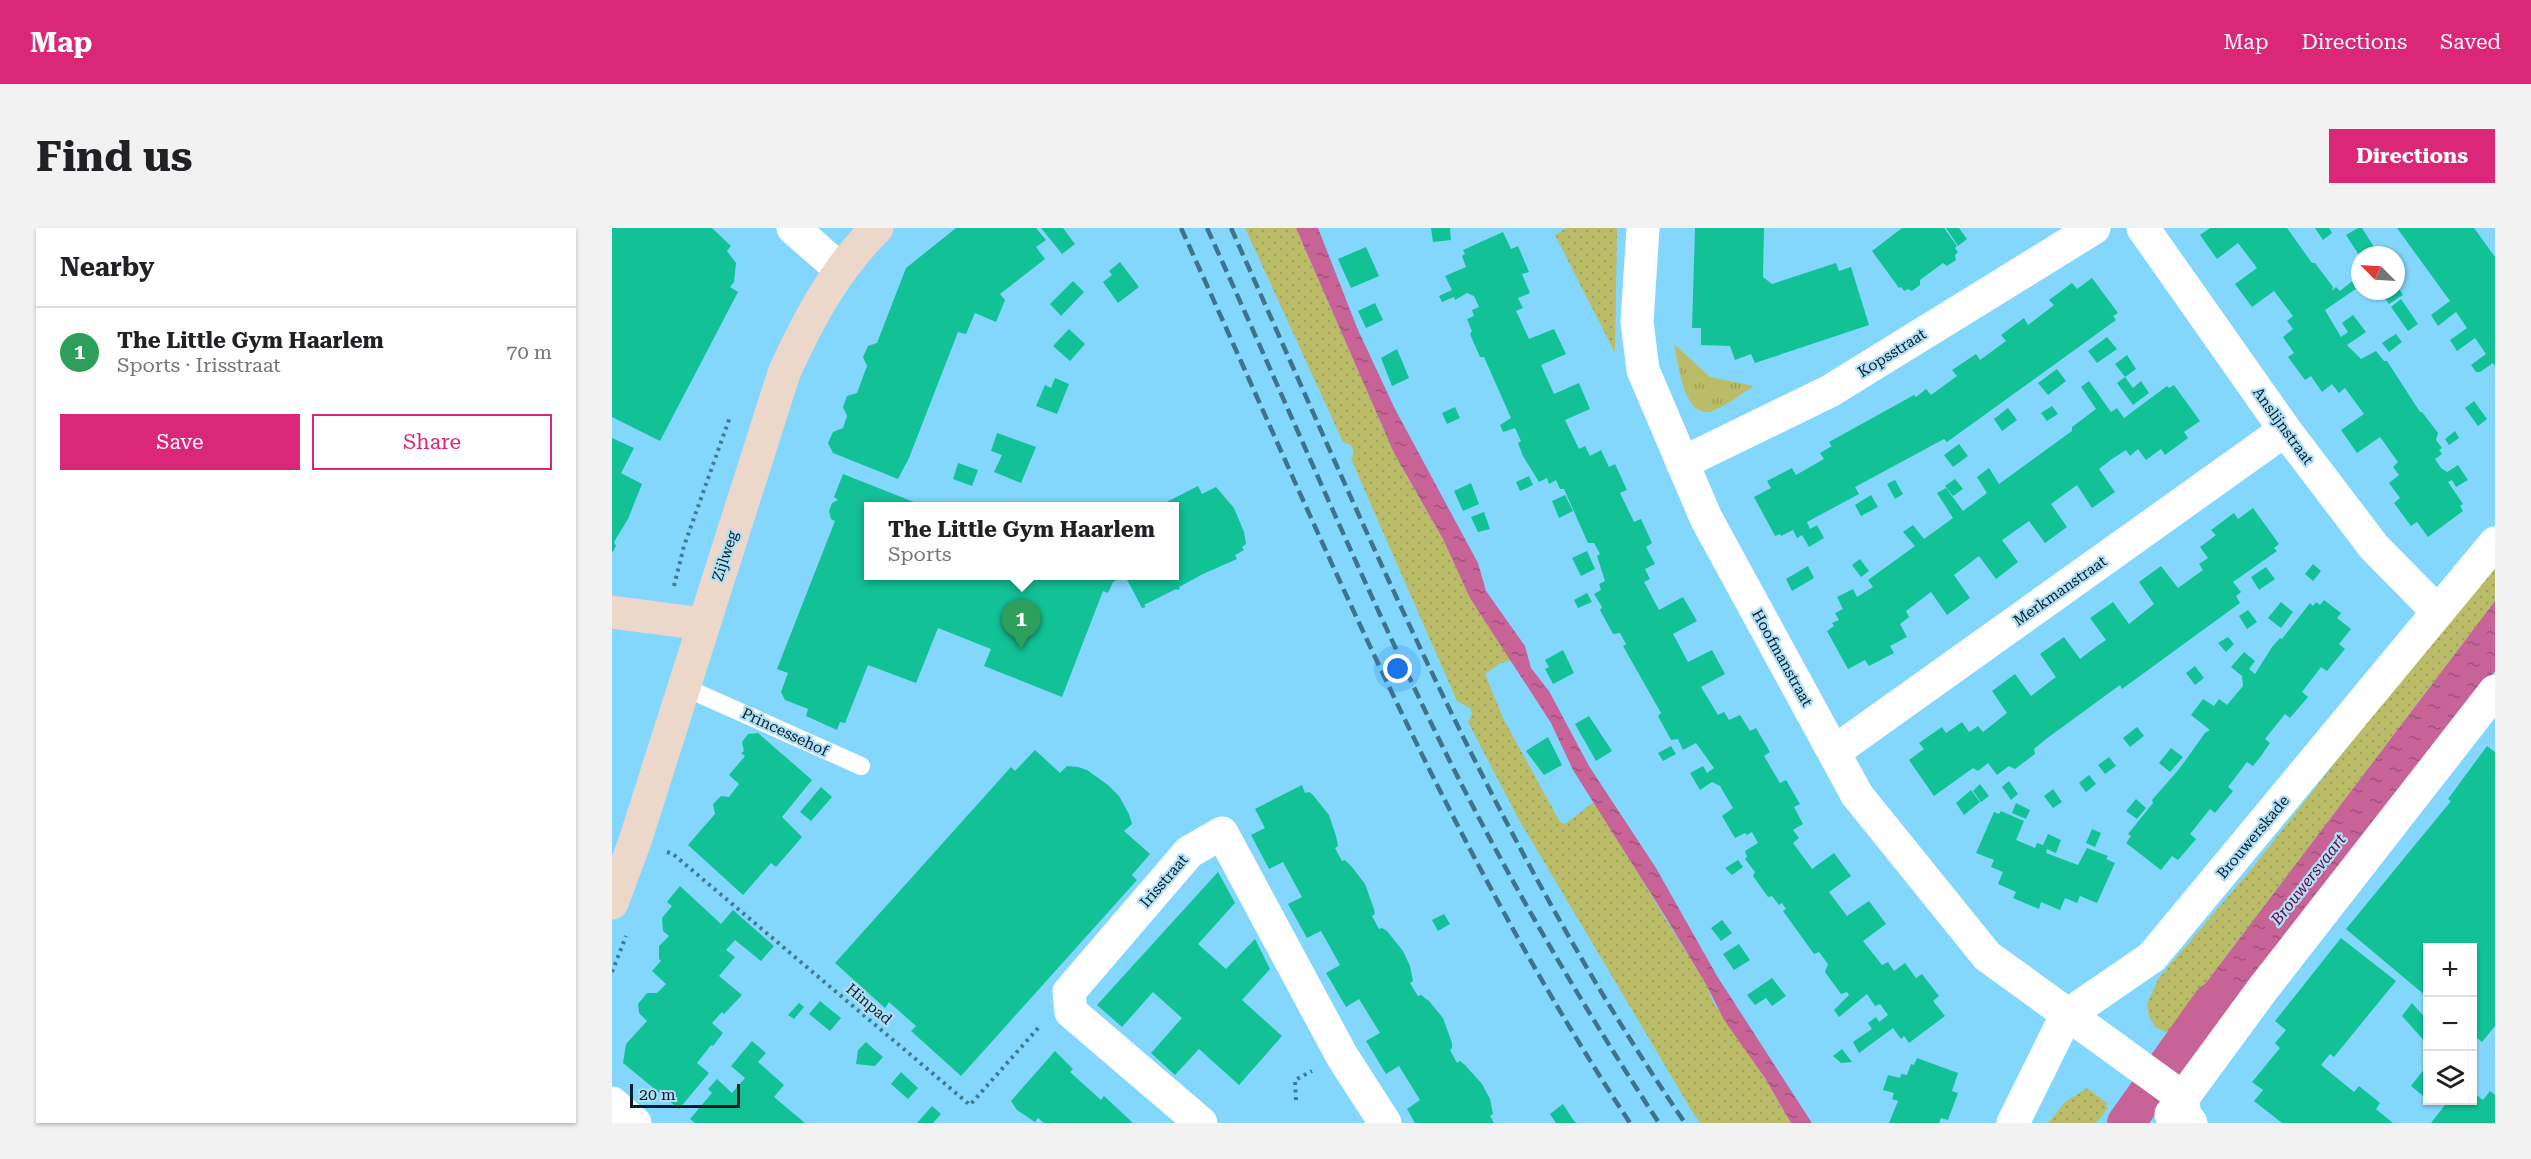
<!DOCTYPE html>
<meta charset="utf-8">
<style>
body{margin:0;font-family:"Roboto Serif",serif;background:#f2f2f2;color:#202124}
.controls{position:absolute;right:18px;bottom:18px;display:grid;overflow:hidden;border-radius:0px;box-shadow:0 2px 4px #0004}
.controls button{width:54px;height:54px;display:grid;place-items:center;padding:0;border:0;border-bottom:2px solid #e0e0e0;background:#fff;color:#202124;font:30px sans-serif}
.compass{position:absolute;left:1739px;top:18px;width:54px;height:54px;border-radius:50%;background:#fff;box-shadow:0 2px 4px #0004;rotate:294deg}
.scale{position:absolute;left:18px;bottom:15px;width:110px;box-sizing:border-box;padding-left:6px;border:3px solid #041e2a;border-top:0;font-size:16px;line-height:21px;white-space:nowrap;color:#041e2a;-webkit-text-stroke:4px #b0dff6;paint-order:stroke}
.you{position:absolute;left:786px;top:441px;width:21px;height:21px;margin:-15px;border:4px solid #fff;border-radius:50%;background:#1a73e8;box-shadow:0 0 0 9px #1a73e833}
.badge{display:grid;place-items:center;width:39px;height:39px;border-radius:50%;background:#db2777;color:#fff;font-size:20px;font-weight:700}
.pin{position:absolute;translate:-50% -50px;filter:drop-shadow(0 2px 3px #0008)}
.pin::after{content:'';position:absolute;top:32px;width:21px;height:18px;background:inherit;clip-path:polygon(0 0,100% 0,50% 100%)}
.popup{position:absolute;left:252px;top:274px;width:315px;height:78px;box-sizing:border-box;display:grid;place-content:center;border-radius:0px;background:#fff;filter:drop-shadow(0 2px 4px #0005);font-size:20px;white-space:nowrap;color:#757577}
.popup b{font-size:22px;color:#202124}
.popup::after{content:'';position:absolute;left:50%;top:100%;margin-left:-12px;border:12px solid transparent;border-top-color:#fff}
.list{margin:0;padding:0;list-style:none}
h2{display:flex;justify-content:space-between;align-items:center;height:78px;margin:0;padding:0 24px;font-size:26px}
h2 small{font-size:20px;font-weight:400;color:#757577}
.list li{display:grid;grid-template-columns:39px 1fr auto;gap:18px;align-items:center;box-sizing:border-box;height:90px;padding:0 24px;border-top:2px solid #e0e0e0}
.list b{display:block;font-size:22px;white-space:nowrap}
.list p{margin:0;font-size:20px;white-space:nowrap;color:#757577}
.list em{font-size:20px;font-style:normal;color:#757577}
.actions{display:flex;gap:12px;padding:18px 24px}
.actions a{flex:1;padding:14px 0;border:2px solid #db2777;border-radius:0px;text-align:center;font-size:21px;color:#db2777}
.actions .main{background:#db2777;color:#fff}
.icon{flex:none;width:33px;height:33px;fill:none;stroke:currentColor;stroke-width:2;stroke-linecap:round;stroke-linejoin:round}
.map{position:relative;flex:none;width:1883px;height:895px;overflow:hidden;border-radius:0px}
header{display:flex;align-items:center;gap:36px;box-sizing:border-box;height:84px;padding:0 30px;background:#db2777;color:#fff}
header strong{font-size:28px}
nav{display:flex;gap:33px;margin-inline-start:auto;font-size:21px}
.intro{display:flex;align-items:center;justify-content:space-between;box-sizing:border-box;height:144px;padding:0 36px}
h1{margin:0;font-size:42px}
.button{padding:15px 27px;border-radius:0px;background:#db2777;color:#fff;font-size:21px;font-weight:700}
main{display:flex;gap:36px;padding:0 36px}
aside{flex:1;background:#fff;border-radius:0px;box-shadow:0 2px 4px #0004}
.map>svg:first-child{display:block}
</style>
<header>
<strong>Map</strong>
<nav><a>Map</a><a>Directions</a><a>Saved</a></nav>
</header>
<div class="intro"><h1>Find us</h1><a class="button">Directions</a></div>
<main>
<aside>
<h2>Nearby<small></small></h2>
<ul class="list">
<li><span class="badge" style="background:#2e9e5b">1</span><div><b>The Little Gym Haarlem</b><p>Sports · Irisstraat</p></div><em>70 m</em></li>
</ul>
<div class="actions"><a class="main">Save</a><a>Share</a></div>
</aside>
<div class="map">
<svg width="1883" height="895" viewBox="0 0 1883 895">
<defs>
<pattern id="grass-dots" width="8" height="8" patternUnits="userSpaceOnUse" patternTransform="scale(1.5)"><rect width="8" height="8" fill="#bbbc68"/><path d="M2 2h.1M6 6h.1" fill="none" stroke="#9fa15a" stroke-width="1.8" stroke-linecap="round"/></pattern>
<pattern id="park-tufts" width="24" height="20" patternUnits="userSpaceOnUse" patternTransform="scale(1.5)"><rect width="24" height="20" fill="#bbbc68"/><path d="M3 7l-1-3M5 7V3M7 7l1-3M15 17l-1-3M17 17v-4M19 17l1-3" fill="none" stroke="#9fa15a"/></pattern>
<pattern id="water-ripples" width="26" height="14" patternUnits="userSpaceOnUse" patternTransform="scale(1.5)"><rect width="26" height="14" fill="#c86398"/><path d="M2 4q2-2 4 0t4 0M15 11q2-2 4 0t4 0" fill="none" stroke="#a0517c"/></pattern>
</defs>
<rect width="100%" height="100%" fill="#83d7fd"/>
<path fill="url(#grass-dots)" d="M633,0H684L782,225L831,311L858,370L899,432L887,436L873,446L891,490L948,594L953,596L982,574L1095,758L1101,774L1153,850L1179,895H1088L1080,883L906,590L856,494L860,487L859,481L845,473L739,231L742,225L739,217L731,214Z
M954,0H1005L1003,125L943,7Z
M1883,335V373L1556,805L1543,799L1537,788L1535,776L1546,751L1642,638L1824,406Z
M1475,860L1496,876L1493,878L1496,880L1484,895H1436L1453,874Z"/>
<path fill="url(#park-tufts)" d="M1062,116L1098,149L1142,158C1131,165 1108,182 1097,184C1071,187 1066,134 1062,116Z"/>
<path fill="url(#water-ripples)" d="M684,0H706L746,102L783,181L866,335L874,363L913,418L919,440L937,463L977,538L1044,640L1105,748L1200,895H1179L1153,850L1112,792L1095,758L1053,688L961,542L939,495L858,370L831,311L782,225Z
M1883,373V443L1582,823L1556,805Z"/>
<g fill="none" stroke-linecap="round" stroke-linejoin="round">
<path stroke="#c86398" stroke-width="38" d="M1514,895L1600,774"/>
</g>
<path fill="#12c196" d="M0,0H100L119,18L115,23L124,35L122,54L118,59L126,64L48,213L0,189Z
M344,0H424L434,12L424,19L433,31L388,66L393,72L384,94L363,85L354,106L346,104L297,230L286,251L221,225L216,215L221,204L231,200L235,188L231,179L235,168L245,165L255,138L251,129L256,118L265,115L294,40Z
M429,0H451L463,16L450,26Z
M819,0H838L839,12L821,14Z
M1083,0H1152L1151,49L1160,56L1224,35L1227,43L1239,39L1257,97L1143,135L1139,126L1123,132L1118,118L1089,117V100H1080Z
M1290,0H1332L1345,18L1343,20L1346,24L1343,27L1344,32L1335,38L1331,35L1308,52V57L1300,63L1296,61L1292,63L1289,59L1287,60L1260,23Z
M1334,0H1347L1355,11L1346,18Z
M1598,0H1675L1700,35H1703L1721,59L1720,63L1724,59L1728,63L1744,50L1748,58L1713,82L1729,109L1736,104L1730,95L1741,87L1754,104L1735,117L1749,131L1764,123L1772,133H1775L1808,184H1810L1826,205L1824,212L1830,220L1827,222L1830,226L1823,231L1829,240L1835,244L1846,237L1856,252L1844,259L1840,252L1836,254L1851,276L1848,278L1851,283L1816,309L1805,294L1799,298L1782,275L1788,270L1777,255L1787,247L1781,239L1786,234L1768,209L1745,225L1729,202L1752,186L1733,160L1727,165L1720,156L1710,164L1699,148L1693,152L1676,129L1682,125L1671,109L1681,101L1675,93L1681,88L1662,63L1640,79L1623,56L1645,40L1626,15L1605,31L1588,7Z
M1703,0H1717L1720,5L1711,12Z
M1746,0H1750L1764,22L1756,27H1747L1734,7Z
M1785,0H1862L1883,29V138L1881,135L1868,144H1864L1859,137L1874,126L1863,110L1845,123L1838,112L1855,100L1844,84L1826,98L1819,87L1838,73Z
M891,4L899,21L906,18L917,44L910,46L918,65L906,70L911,80L904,83L917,111L942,101L954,126L929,137L942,166L967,155L978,181L953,192L967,221L973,218L978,228L989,222L997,239L1003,236L1015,262L1008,265L1022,294L1029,291L1040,315L1034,319L1043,336L1033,341L1038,351L1032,354L1047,382L1071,369L1085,393L1061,406L1076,434L1100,422L1113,446L1089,459L1106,487L1112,484L1117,492L1128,487L1138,503L1144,500L1158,524L1152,528L1168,555L1174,552L1188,576L1182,579L1191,596L1181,602L1187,610L1181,615L1198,638L1200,641L1222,625L1239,648L1217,664L1235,688L1257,673L1274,696L1251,713L1270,737L1276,734L1282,743L1293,735L1304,750L1310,746L1327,768L1321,773L1333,788L1297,815L1292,808L1289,811L1281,800L1247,825L1241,814L1260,801L1256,795L1264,789L1267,794L1276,787L1268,776L1263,778L1255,766L1227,789L1222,782L1237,767L1235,764L1229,766L1213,744L1216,736L1207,724L1202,726L1171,683L1174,681L1170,675L1167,677L1160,668L1156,669L1141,648L1143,644L1133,631L1135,629L1133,623L1146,615L1140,604L1135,607L1133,605L1123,610L1110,588L1121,580L1108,558L1100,554L1088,562L1078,545L1091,538L1095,545L1102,540L1084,515L1071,522L1066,511L1059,512L1046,488L1049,485L1011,418L1014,416L1008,405L1001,406L988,382L990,379L982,366L989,362L987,356L993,353L985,328L988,326L982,315H976L952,261H948L944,252L937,256L935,250L927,254L911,228L906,215L909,213L903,200L891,204L888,197L899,190L872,129H868L858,106L860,103L855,91L862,88L860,82L867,79L862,68L855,65L843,72L842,69L830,74L827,68L840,62L833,48L854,39L850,28L853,26L851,22Z
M754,19L767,48L739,60L726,31Z
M508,34L527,59L506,75L491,54L500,47L497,43Z
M1480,50L1506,85L1501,88L1504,92L1335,214L1332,211L1243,259L1247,266L1195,294L1198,301L1205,297L1212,310L1197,319L1190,307L1185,310L1181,302L1169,308L1168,306L1163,308L1142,269L1159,260L1155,253L1180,240L1184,247L1212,231L1208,225L1220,218L1224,225L1217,214L1302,167L1304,169L1314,161L1319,167L1345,148L1340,142L1364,126L1368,132L1394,113L1389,107L1412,90L1416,97L1442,77L1437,72L1460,55L1465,61Z
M461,53L472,64L449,88L438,76Z
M1784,56L1791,67L1777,76L1769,64L1784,63Z
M1789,71L1806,96L1796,103L1779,79Z
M763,75L771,92L754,100L746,83Z
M457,101L473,116L458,133L441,118Z
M1784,106L1790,114L1777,124L1770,115Z
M1495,109L1505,121L1485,135L1476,123Z
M785,121L797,150L780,158L769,130Z
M1515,127L1524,141L1513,149L1503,136Z
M1445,141L1454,153L1436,167L1426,155Z
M1513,149L1521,160L1529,153L1537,165L1521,177L1505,155Z
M443,150L457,156L445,186L424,178L433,157L439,160Z
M1477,153L1499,184L1505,180L1512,190L1555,158L1557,160L1562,157L1588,193L1572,204L1576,210L1553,227L1549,221L1534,232L1526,221L1518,228L1514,222L1500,231L1487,241L1503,264L1480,280L1465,257L1439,276L1455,299L1433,315L1417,293L1390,312L1406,334L1384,351L1367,328L1342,347L1358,370L1335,387L1319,364L1294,383L1297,389L1288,396L1295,409L1278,418L1282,425L1257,438L1253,432L1236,441L1215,403L1222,398L1220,395L1227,392L1223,385L1231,381L1225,369L1241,361L1245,369L1261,359L1256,352L1303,318L1291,304L1301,297L1312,311L1341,290L1325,265L1334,260L1351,283L1375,265L1365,249L1377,240L1387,256L1460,203V199L1484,181L1469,159Z
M1862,173L1875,191L1866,198L1853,180Z
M1440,178L1446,186L1435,193L1429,185Z
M843,179L848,190L835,196L830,185Z
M1396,180L1405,192L1390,203L1382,191Z
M1843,203L1847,210L1837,217L1833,211Z
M385,205L424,219L409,255L382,244L390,227L379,223Z
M0,210L22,220L9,245L30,256L16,291L2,314L4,318L0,325Z
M1347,216L1356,228L1341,239L1332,227Z
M346,235L366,242L360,258L341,251Z
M231,246L312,278H256V348H487L496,351L498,348H512L501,354L496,365L491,363L450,469L372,438L379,421L326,400L304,455L256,437L233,495L228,494L225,502L194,488L196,481L173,472L169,464L176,445L165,441L223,293L219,291L217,283L220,275L226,272L222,269Z
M917,248L921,257L908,263L904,254Z
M1343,251L1351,261L1341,268L1333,258Z
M1283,252L1291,266L1283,271L1275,256Z
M859,255L867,276L851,283L842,263Z
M586,258L590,266L604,259L622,280L632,304L634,316L630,319L632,322L623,327L625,331L591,346L567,359L568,361L565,362L564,361L532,377L534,379L530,380L513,348H562V279L547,278Z
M953,267L961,283L947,290L940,273Z
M1259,267L1266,279L1249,288L1243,277Z
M1641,280L1667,316L1662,320L1665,323L1621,354L1629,364L1624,368L1628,375L1510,461L1508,457L1434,511L1422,521L1423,526L1403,541L1397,538L1385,547L1376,535L1366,543L1361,540L1322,568L1297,532L1312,521L1307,515L1330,499L1334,505L1350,494L1357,504L1366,498L1371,504L1395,485L1380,463L1403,446L1419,468L1444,449L1428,426L1452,409L1468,431L1481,421L1494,412L1478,390L1501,374L1517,396L1542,376L1527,354L1549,338L1566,360L1591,342L1587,336L1596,330L1588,319L1604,307L1599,302L1622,285L1626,291Z
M872,284L878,301L866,304L859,289Z
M975,323L983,341L969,348L960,330Z
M1248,331L1257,343L1249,349L1240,337Z
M1701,336L1709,343L1701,353L1693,346Z
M1196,338L1202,350L1180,363L1174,351Z
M1654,339L1663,351L1647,362L1639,349Z
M975,365L980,374L966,380L962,372Z
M1712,372L1729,385L1725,390L1739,401L1727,416L1733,421L1715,443L1709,439L1690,464L1696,469L1678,490L1673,486L1653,511L1658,515L1649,528L1641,538L1635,534L1616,559L1621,563L1603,585L1598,581L1578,606L1584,611L1566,632L1560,628L1549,642L1514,615L1519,608L1516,606L1541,575L1540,572L1568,540L1593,505L1598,502L1579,487L1591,471L1602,478L1607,471L1615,477L1631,458L1630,448L1619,439L1632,424L1643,433L1637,441L1643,446L1660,419L1668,410L1670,411L1698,375L1701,378L1704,374L1708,377Z
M1669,374L1681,384L1669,400L1656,390Z
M1636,382L1645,394L1635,401L1627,388Z
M1616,409L1622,416L1614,424L1606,415Z
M951,422L962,445L941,456L933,441L937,439L933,432Z
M1583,438L1592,450L1583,457L1574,445Z
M977,488L1000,523L984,533L963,496Z
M1525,499L1532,508L1518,519L1511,510Z
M146,505L200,552L170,589L190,609L164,639L159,635L131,667L76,617L103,586L101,576L109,568L117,569L127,556L117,547L133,528L129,525L132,523L130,514L136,506Z
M936,509L950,537L932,547L914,523Z
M1059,518L1064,526L1051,533L1046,525Z
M1875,518L1883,524V798L1870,814L1860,806V720H1815V769L1734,701L1839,573L1836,571Z
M1559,520L1571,529L1558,544L1547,535Z
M423,522L448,545L455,538L466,539L475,542L496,557L507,568L517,586L520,596L512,603L538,626L520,647L525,652L349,848L299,803L304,798L277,774L273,780L223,735L399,539L403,543Z
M1497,529L1504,538L1493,546L1486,537Z
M1477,547L1484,556L1474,564L1467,555Z
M1397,553L1406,566L1399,572L1390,559Z
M1368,556L1377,568L1369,574L1361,563Z
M690,557L693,565L697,564L701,567L717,587L724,608L726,618L723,620L730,633L733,632L740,639L753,656L762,681L763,686L760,688L767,701L770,700L775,703L791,723L798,738L801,753L798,755L802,762L806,768L809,767L817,773L831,790L840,815V820L838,822L845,835L848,833L853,837L870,856L878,871L881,886L878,888L882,895H803L795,881L808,872L787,838L774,846L754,813L768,805L747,771L734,779L714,745L728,737L709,703L695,710L676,676L690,669L671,634L657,641L639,607L653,600L643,581Z
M209,559L220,569L199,593L188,584Z
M1441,561L1450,574L1441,580L1432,568Z
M1359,562L1368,574L1352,587L1344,575Z
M1524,571L1534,580L1525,591L1514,583Z
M1404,575L1418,582L1414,591L1400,585Z
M1389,583L1412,593L1404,612L1423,620L1425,615L1431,617L1436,606L1449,612L1444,625L1435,621L1434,625L1466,637L1475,620L1496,628L1494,631L1503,635L1485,675L1468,668L1465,675L1453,670L1448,682L1429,674L1427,681L1401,670L1404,664L1386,656L1391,644L1379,639L1382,632L1364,625L1382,584L1387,586Z
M1480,601L1489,605L1483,619L1474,615Z
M1126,632L1131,639L1120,647L1113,640Z
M606,644L623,675L586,716L614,741L643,711L658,741L630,772L670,808L627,857L587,821L563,847L539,825L570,790L541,764L510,799L485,777Z
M68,658L109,696L121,682L162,718L149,733L123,712L114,722L123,729L107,748L130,767L112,786L110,784L100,795L111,805L101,818L99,817L85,835L97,845L67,881L11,835L14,816L35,793L27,785L26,776L35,765H45L54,756L40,743L49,733L47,731V718L57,708L51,703L50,690L60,678L55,674Z
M832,686L838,696L826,703L820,692Z
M1110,692L1120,705L1109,713L1099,700Z
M1729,710L1784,753L1722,829L1718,826L1709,837L1742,864L1747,858L1768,875L1764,881L1781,895H1670L1642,873L1651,862L1640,854L1668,820L1663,815L1674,802L1663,793Z
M1127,716L1138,732L1122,742L1111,726Z
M1160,750L1174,768L1160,778L1154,770L1143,777L1135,767Z
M208,773L229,790L218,803L197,786Z
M187,775L192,779L182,791L176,787Z
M1800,775L1815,792V816L1790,788Z
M140,813L154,825L146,834L172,857L162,869L193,895H83L78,891L100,865L96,861L105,851L120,865L133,850L119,838Z
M254,814L271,829L263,838L244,836L246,822Z
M1230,821L1240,834L1229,835L1221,828Z
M443,823L461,841L458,844L489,872L492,868L521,895H432L426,890L423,894L405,882L399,873Z
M1305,830L1346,845L1340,863L1346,865L1336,892L1329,890L1327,895H1277L1286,873L1280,871L1282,865L1271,862L1276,847L1288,850L1289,846L1295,847L1299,836L1302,837Z
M1813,840L1815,842V871L1799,858Z
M289,844L306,860L296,871L279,856Z
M1878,863L1883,867V895H1819L1836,873H1860V864L1871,872Z
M951,876L960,890L964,895H944L938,886Z
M320,878L329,886L321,895H305Z"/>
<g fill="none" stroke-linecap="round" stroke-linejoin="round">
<path stroke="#437a93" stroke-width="4" stroke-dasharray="3 4.5" stroke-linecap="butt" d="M62,358L72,318L118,189
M55,624L61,626L358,877L427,799
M0,744L14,708
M684,872L683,852L700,843"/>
<path stroke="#fff" stroke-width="18" d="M72,459L249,538"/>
<path stroke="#fff" stroke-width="33" d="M181,0L229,42
M1031,0L1025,94L1031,142L1094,290L1245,567L1375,728L1570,869L1573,887L1579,895
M1531,0L1673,202L1762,319L1826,384
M1070,235L1218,163L1482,0
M1222,524L1673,202
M0,875L23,895
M1559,886L1650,762L1883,463
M589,895L459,784L457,764L577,624L610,605L730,828L773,895
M1401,895L1454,788L1540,729L1883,315"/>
<path stroke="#ecd7cb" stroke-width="33" d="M0,384L91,396
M0,675L23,613L172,145C196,92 223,41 265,0"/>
<path stroke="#3f738b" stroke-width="4.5" stroke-dasharray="12 6" stroke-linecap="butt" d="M569,0C708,305 832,613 1018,895
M595,0C671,167 742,336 822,501C888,637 964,768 1047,895
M619,0C756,305 883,617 1073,895"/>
</g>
<g text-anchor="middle" stroke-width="4.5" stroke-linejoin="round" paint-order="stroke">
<g font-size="15" fill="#041e2a" stroke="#b0dff6">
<text transform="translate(1280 125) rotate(-32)" y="5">Kopsstraat</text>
<text transform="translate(1671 198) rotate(54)" y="5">Anslijnstraat</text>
<text transform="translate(113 328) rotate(-72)" y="5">Zijlweg</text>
<text transform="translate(1448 363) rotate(-35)" y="5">Merkmanstraat</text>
<text transform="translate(1170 430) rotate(61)" y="5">Hoofmanstraat</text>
<text transform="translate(173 504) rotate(25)" y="5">Princessehof</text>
<text transform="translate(1641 609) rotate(-50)" y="5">Brouwerskade</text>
<text transform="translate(552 653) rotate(-49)" y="5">Irisstraat</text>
<text transform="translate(257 776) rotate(40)" y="5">Hinpad</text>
</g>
<g font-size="16" font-style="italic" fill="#640341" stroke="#b0dff6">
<text transform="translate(1696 651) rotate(-52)" y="6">Brouwersvaart</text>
</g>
</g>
</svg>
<div class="controls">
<button>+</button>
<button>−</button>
<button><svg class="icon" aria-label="layers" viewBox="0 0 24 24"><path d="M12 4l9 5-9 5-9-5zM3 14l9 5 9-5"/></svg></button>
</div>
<svg class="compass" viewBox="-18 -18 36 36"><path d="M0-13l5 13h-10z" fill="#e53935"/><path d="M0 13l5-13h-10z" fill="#757577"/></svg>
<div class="scale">20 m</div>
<div class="you"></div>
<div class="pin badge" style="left:409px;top:421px;background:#2e9e5b">1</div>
<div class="popup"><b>The Little Gym Haarlem</b>Sports</div>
</div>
</main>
